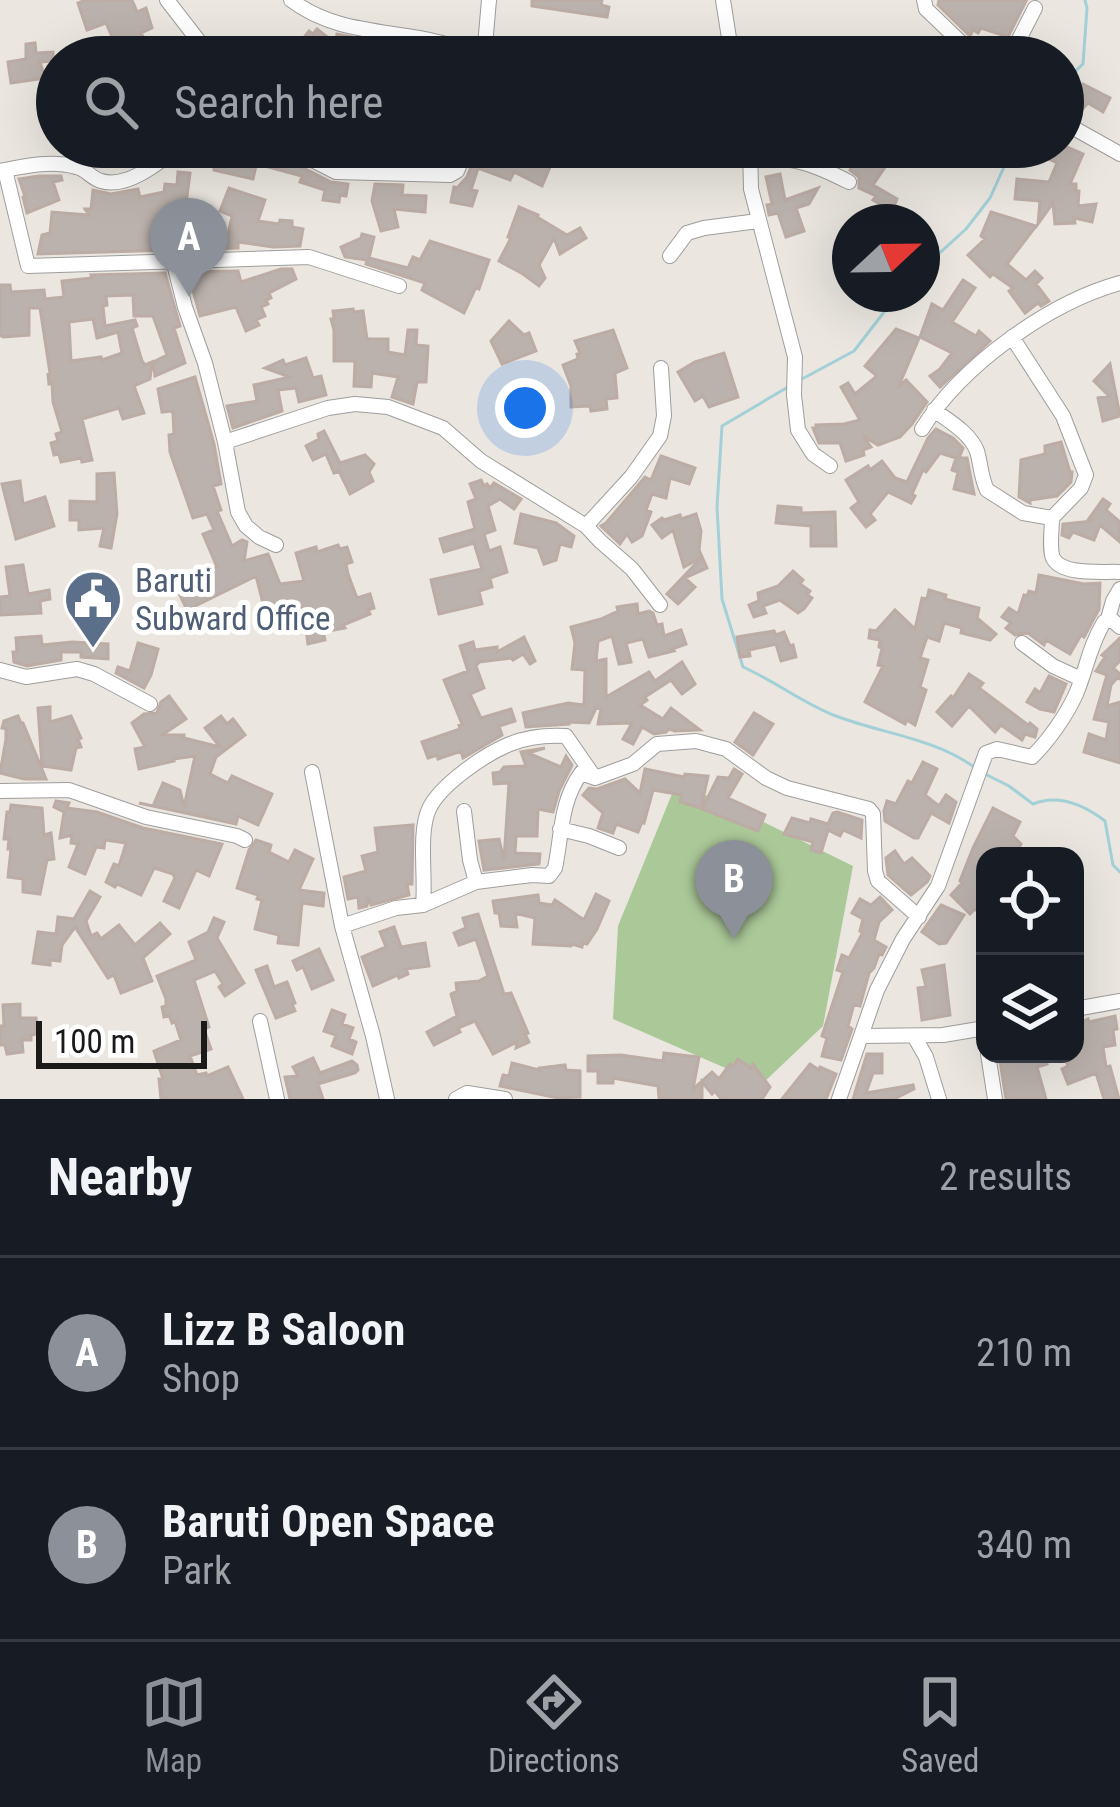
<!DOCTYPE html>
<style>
body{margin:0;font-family:"Roboto Condensed",sans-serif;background:#20242c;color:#f1f3f6}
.controls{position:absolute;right:36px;bottom:36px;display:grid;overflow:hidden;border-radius:24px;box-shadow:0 12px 48px #0002}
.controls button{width:108px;height:108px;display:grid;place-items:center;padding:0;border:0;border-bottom:3px solid #363941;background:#171b24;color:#f1f3f6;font:60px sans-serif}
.compass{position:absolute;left:832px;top:204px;width:108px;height:108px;border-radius:50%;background:#171b24;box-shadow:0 12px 48px #0002;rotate:68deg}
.scale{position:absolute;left:36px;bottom:30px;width:171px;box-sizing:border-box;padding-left:12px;border:6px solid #1a1a1a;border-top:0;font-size:33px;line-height:42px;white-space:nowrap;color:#1a1a1a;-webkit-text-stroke:9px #fff;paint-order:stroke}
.you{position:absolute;left:525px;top:408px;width:42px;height:42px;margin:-30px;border:9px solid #fff;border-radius:50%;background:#1a73e8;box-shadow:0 0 0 18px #1a73e833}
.badge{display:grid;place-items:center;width:78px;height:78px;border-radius:50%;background:#8c9099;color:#fff;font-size:39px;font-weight:700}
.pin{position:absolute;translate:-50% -99px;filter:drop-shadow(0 3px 6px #0008)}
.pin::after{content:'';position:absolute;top:63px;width:42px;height:36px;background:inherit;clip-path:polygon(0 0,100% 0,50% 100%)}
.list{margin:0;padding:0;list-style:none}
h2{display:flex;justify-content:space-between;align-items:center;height:156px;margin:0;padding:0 48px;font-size:51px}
h2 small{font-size:39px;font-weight:400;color:#9ea1a6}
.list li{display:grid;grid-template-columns:78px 1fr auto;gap:36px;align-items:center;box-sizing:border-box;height:192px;padding:0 48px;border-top:3px solid #363941}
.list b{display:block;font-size:45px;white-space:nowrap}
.list p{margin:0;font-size:39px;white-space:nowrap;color:#9ea1a6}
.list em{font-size:39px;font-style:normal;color:#9ea1a6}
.icon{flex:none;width:66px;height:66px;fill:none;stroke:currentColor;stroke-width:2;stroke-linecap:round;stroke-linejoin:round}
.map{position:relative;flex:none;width:1120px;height:1099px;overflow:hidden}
.search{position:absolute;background:#171b24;box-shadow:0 12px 48px #0002;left:36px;right:36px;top:36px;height:132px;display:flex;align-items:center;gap:30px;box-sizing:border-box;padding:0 42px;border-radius:66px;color:#9ea1a6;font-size:45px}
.sheet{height:540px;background:#171b24}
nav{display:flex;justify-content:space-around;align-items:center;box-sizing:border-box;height:168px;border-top:3px solid #363941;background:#171b24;font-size:33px;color:#9ea1a6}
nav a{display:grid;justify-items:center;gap:6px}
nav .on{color:#8c9099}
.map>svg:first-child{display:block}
</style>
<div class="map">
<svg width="1120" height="1099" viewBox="0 0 1120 1099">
<rect width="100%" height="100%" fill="#ebe7e0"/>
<path fill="#abc898" d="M676,784L721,801L853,866L823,1026L762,1084L613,1019L618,926Z"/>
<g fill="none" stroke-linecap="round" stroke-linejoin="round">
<path stroke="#a3d0d7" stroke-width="3" d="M1063,83L1083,64L1087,8L1085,0
M922,269L966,229L990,198L1013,147
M802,379L854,351L898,294
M788,387L722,426L717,507L722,599L743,667C775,681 804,704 836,716C883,734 935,738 977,769
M985,774L1009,786L1033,804C1058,794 1084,805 1105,821L1113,865L1120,872"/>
</g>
<path fill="#bbb2ad" stroke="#bcaca4" stroke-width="3" fill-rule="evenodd" d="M85,0H132L137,12L146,8L152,28L141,33L154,57H121L106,23L87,30L78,3Z
M532,0H602L601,5L609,7L607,17L532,6Z
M939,0H1022L1026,1L1008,37L981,28L978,33L973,30L970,36L938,5Z
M317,29L336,44L337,34L386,44L385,56L310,47L302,40L309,31L313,34Z
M35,43L36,53L53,52V61L40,62L45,78L11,83L8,62L26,59V44Z
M1083,84L1110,98L1103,112L1088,103L1076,116L1063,111V101L1069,94L1073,99Z
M188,147H267L276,150L282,157L331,182L348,184L346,196L340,195L339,202L323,200L325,190L300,182L302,176L261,165L256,166L253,179L214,170V164L196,165L184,162Z
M479,147H491L511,154L512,151L541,164L548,150L542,147H583L576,162L556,153L542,186L514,172L510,180L478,168L471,190L477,191L472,206L451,202L454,187L457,188L467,177Z
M1024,147H1067L1083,154L1070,184H1076V191H1079L1078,206L1096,204L1092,222L1074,218L1075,223L1055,224L1053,203L1038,224L1040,201L1015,199L1017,179L1049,182L1057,163Z
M859,151L876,159L880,153L890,160L873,185L897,199L894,206L890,204L887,208L873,200L876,196L859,188V177L850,170Z
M178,172L190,173L183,227H159L158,247L184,245V222H206V233L228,235L232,216L220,211L229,188L265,200L258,221L279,224L280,220L292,221V227L303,229L300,246L273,247L238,242V248L38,254L42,235L50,233L52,212L89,215L85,209H91L93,190L111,194L138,189L140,197L164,192L165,184L177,185Z
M780,174L785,200L818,188L809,204L796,208L804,231L786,237L778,213L769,215L767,205L772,204L766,177Z
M39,176H61L62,180L53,182L59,200L27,213L23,197L25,196L19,179Z
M375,184L403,185L402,195L426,196L425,212L394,209L398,227L381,231L372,201Z
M519,207L538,215L537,217L567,235L580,228L586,238L560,254L554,238L539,265L545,278L539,286L523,274L499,261L511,238L508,237Z
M991,212L1036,226L1007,264L1026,280L1035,271L1042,278L1036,284L1049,301L1041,306L1038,303L1025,313L1009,291L1013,288L993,274L990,277L968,255L985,239L981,236Z
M362,234L374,237L369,258L408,268L413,257L420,260L430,241L489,260L479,289L476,287L464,313L422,290L425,283L366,264L367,260L345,257L341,247L361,238Z
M281,269H292L296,279L269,293L271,298L266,300L268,304L261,307L265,316L256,320L259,325L246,331L236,307L200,316L188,272L238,271L241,282Z
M165,273L180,326L174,328L185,363L155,376L153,362L167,355L153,316H134L133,295L106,296L107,305L103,306L105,326L135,320L137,326L132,328L142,361L145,365L152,362L150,379L134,386L144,413L123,419L119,408L82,419L92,460L82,462L81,458L61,462L59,454L54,455L51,443L58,441L56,434L62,432L53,402L52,383L49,384L48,374L50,373L40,308H29V335L3,337L0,335V285H10L11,292L44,290L45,299L64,297L62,281L92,278L91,275ZM93,319L97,338L118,332L122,353L102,360L101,357L71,361L69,322Z
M963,280L975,288L952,322L976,336L979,331L990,341L940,387L930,376L940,369L952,353L920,337L932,304L943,310Z
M353,309L354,312L363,311L367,339H388V352L405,355L408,330H417L416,345L428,346L426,382H417L413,404L392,397L398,377L372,373L371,387L354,386L355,361H334V330L331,319H334L333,311Z
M509,321L524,335L529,333L536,351L502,364L491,341Z
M896,329L919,338L898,388L906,380L927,402L912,424L900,437L878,445L863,436L871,447L863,450L864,455L846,461L840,443H819L813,428H816V425L844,424L860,420L841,387L848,383L855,394L877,376L865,366Z
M613,330L627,368L615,373L617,398L606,399L607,409L591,411L590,406L571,407V386L563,365L578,359L577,354L580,353L575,341Z
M724,353L738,397L709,407L703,396L695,401L678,372L695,362Z
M306,358L313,378L321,376L326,395L299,402L296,388L278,390L282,411L233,428L227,406L257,401L254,385L290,377L265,368L283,360L285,365Z
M1110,364L1120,416L1103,421L1098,398L1109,396L1094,381Z
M195,377L214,444L221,484L213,486L221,510L217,511L232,546L242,540L247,542L244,561L268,554L280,584L304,581L296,553L316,547L317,552L338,545L340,549L347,547L352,562L346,564L348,574L357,598L370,594L374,608L368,610L370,614L343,625L345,628L323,632L325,640L308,644L303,608H291L266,615L256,576L187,610L176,587L217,567L203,534L214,530L207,514L193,518L170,452L169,435L174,434L173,414L172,411L162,412L158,389Z
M936,429L953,438L963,448L959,458H967L974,494L954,489L958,472L952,470L956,458L940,453L926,472L923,470L912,494L915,496L911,503L888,492L870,514L875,520L866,527L851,508L859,502L846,480L868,466L870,470L882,461L895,478L907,482L928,438Z
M324,431L340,463L365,455L374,464L369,472L373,481L350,494L339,471L334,473L326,454L313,460L306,446L319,439L318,434Z
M1061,442L1070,472H1072L1071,482L1057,496L1030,500V503L1019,497L1021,460L1045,454V446Z
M661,456L695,468L689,484L670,478L666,498L652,494L646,510L651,512L642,536L632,542L627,534L620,544L601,526L606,523L645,477L651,480Z
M114,473L117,514L111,548L100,546L104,528L79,530V520H70V501L97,502V474Z
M481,480L484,486L487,484L490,488L494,483L521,499L514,509L500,499L488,506L495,530L484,534L489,551L500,547L507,572L490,578L492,587L479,591L482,604L439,614L431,580L482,569L474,543L444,552L440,539L475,529L468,502L476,499L470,484Z
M20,481L23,504L45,497L54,526L16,539L2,484Z
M1103,499L1110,504L1106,510L1120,522V542L1100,525L1094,540L1073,532L1069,538L1062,535L1063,524L1093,521L1088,520Z
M778,506L801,508V513L835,512L836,546H811V526L776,523Z
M521,514L556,523L574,536L571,547L560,544L556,560L544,564L538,548L515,543Z
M696,514L701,531L699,550L707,568L685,578L695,587L678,604L667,594L702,557L684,567L673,530L662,538L652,525L662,518L664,520L680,515L681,519Z
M23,565L28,594L49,590L50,599L40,601L41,613L0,615V597L10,596L6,567Z
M793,571L803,580L800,584L810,591L807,595L812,598L804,609L798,613L780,600L763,606L766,613L754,617L749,605L759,601L758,593L778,586Z
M1039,575L1084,584L1100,583L1099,609L1084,637L1081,635L1070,654L1046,640L1044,645L1028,633L1015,635L1006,628L1011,623L1002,617L1009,608L1018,614L1024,595L1027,596L1029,591L1036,593Z
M929,590L946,595L945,599L979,608L977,618L996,634L990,640L961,633L962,628L944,623L939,641L927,637L920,658L928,660L920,687L926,690L915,725L907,720L905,724L865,702L883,666L878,665L882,648L879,647L880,640L869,638L870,630L876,631L895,610L915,629L922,598L927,599Z
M637,604L638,614L649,611L653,613L657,625L662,624L664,636L681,630L686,644L672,649L674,651L649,657L643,639L626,643L631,662L619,664L612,636L598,641L596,661L606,659V697L649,672L655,681L682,662L695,684L682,694L671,680L645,697L647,700L640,705L663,719L671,708L700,730L675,731L669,729L666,732L654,734L642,727L633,744L623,739L632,723L598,724L601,709L596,708L589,723L569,722V724L526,727L523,713L568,703L584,705L585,670L572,669L575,643L571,627L601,619L618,611L617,607Z
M774,631L776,635L784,632L790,646L793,645L796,657L781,661L776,644L749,650L750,656L740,657L737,637Z
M41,636L42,645L72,642L108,644V659L81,657V652H61V660L27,666L14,662L13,652H17L16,638Z
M524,637L535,661L530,664L523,654L513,660L511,658L479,662L476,666L484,688L470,694L481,718L511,709L515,721L499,726L502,735L463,758L461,751L438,759L437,755L428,758L422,742L460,729L459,725L462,724L444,680L468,671L460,646L473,642L475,650L497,647V652Z
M1120,638V661L1113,668L1120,674V679L1117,678L1111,685L1107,706L1120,702V763L1084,752L1089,734L1106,740L1109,722L1094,719L1107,675L1096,671L1105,657L1102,655Z
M138,643L158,649L151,675L144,688L116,673L118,667L130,671Z
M969,674L983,683L979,688L1028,725L1030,723L1037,729L1035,737L1025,734L1022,740L1001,725L995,732L969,706L952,726L937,712L951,696L953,698Z
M1049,676L1066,684L1054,712L1040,709L1027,702L1035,689L1040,693Z
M169,696L186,719L162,735H184V738L220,747L205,728L221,716L227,724L233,719L245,735L216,757L210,774L228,783L232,776L272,794L258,825L238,816L236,824L139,803L153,806L163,783L180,790L184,807L195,756L173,759L174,761L139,769L135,749L145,747L132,723L144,714L157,713L161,702Z
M50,707V722L71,716L81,738L78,739L81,747L76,748L71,770L42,766L38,708Z
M754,713L773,724L753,755L735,742Z
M18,716L21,723H23L46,779H24L0,773L6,739V729L2,728L4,721Z
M545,748L528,753L561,767L566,756L572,765L559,791L553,812L538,809L537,836H516L515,853L540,854L539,864L484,870L479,841L499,839L504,860L509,783L494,784L493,773L500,772L504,767L526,766L521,752Z
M923,762L937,769L925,795L939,806L946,795L956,802L949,823L931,813L918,838H914L885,821L884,811L887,801L896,804L908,781L912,783Z
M645,769L684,777L685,774L708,776L701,808L680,802L682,795L653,790L644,823L642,822L638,832L616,824L613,833L598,828L603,813L583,795L589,788L597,789L625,779L640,793Z
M734,769L742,774L728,798L765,815L758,831L702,809L718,777L729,778Z
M56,801L69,803L67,808L97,812L143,828L222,844L209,876L196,870L179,908L164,901L175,878L173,874L154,868L141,895L117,884L115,887L106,882L114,864L119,866L126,843L105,840L104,848L96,847L85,874L69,867L78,844L71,843L72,835L60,838L64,812L54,807Z
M11,805L42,808L44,835L51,833L54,859L47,860L40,894L23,892V879L8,877L11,849H8L9,839H4L7,812H10Z
M993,808L1020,822L1013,836L1021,844L1014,856H985V917L975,909L970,914L951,895L962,883L960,881L973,848Z
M837,812L862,820L861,838L843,830L840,836L828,830L821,853L811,850L813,842L784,834L792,818L810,823L811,819L828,824L833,813Z
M413,825L412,884H407L409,895L371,905L368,898L367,906L359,908L358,897L348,899L344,877L366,871L362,856L378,852L375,828Z
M256,840L271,845L269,852L289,862L295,850L313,859L299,890L324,893L323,906L302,903L298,945L278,943L279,935L255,929L262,900L257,899L258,895L237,888L249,850Z
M895,851L904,864L912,858L930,876L927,882L911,895L888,875L886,858Z
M90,891L100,897L86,921L91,936L97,933L101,939L119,925L135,945L160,923L170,934L143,958L152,981L121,993L114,975L108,978L75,927L62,945L60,961L50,960V965L33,963L38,932L56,934L58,917L74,919Z
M596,894L609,901L597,929L587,944L583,943L582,947L572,944L571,946L533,944L535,918L515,913L517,927L501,926L499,913H495L493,901L538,895L539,903L552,905L555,900L584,920Z
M880,897L892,910L879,922L874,940L886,947L882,955L879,954L874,968L869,973L860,1006L854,1004L848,1026L852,1029L841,1060L822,1056L827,1038L822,1036L843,972L837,970L842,955L849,958L863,932L860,931L863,919L852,913L860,899L871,905Z
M941,905L964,915L946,943L939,944L922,932Z
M478,914L504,994L511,993L528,1033L525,1034L529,1042L516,1048L517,1042L493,1054L475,1021L458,1028L460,1032L434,1045L427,1032L457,1016L451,994L457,991L456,983L479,981L488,976L476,939L459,945L454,933L466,928L463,918Z
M214,918L224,922L217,938L244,983L225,996L219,987L223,984L215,971L194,980L209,1027L204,1029L211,1049L190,1056L197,1075L206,1073L207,1076L228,1067L243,1099H161L159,1079H163L154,1051L181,1040L175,1021L172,1023L169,1015L164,1017L162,1007L166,1006V999L157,976L196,960L189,942L208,932Z
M394,927L401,947L425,943L429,966L406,969L408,974L399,978L398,975L373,986L362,957L386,947L380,932Z
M319,949L333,980L312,989L303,967L297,970L293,961Z
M944,965L950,1015L922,1020L918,988L926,987L922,970Z
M267,966L274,987L287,982L295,1003L292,1004L295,1011L276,1018L256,970Z
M20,1004V1018H36L37,1034L31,1035V1040H22L23,1052L7,1054L5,1045H0V1026H4L3,1005Z
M332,1010L345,1015L342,1024L353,1028L349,1039L356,1042L352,1054L332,1046L336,1035L324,1031Z
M1115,1016L1117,1029L1113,1030L1115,1045L1103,1047L1106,1067L1110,1066L1119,1099H1104L1096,1073L1068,1084L1062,1069L1068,1066L1063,1054H1075V1025L1088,1019L1089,1022Z
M664,1053L699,1057L693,1089L712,1072L719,1079L730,1064L733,1066L738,1059L751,1068L753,1064L770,1087L762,1099H721L715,1091L712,1094L702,1082V1099H666L659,1098L658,1086L613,1078V1083H598V1071H588V1056L621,1055L663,1061Z
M867,1054H882V1073H873L866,1093L913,1085L914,1089L894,1099H853Z
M999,1054H1044L1047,1064L1037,1067L1046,1099H1006Z
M313,1058L320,1073L352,1061L357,1065L358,1070L355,1073L318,1084L323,1099H290L285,1077L298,1076L293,1067Z
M512,1063L539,1070V1068L565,1065L566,1070L580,1071V1097L558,1098L500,1086L503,1075L509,1076Z
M810,1064L819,1070L820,1067L836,1074L826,1099H782Z"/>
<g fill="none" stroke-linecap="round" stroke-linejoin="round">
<defs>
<path id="street" d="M167,0L211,57
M291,0C329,29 374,30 419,38C441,42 463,49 484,55
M723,0L732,57
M924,0L926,9L976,57
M484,57L489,0
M1006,57L1013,51L1035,8
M1063,122L1120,154
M287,147L336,172L346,147
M750,147L751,189L795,357L794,395L798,430L813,454L830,466
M750,158C794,157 810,162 849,182
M5,170L28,266L309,257L399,286
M0,171C25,166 51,160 76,167C86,169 91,178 101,181C126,189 160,163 177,147
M336,172L450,175L457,171L467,147
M670,256L687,233L704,228L758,221
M173,260L185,307L205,363L225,442L238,512L246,526L259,537L276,545
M934,410C949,421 970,433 977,451C981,465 981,478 987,490L1023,513L1052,518L1081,488L1086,475L1063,416L1012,337
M922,429C961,366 1048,303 1120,283
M225,442L328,408L355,404L388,407L443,428L481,461L586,526
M1052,518C1052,529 1049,549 1053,558C1062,576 1103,571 1120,572
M660,605L632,569L600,541L586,526L631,477L660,436L664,416L661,368
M1108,619L1113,601L1120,589
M1022,643L1053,666L1081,679
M0,670L26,677L77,669L94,674L150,704
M312,772L342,926L373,1036L387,1099
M0,791L69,790L146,817L237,836L245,840
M560,829L589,836L619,848
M476,882L532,875L549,876L555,868C562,835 560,802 581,773L595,778
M423,905L476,882L470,860L464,811
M342,926L396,908L423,905C426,878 418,833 429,809C440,785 485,754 510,744C527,737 548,735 566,736L595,778L633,764L657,744L696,741L726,749L766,778L787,788L869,809L873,814L875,871L878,881L919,917
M1075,1009L1120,1001
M260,1021L277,1099
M862,1036L943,1035L985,1028
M914,1036L926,1057L939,1099
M988,1054L995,1099
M456,1099L467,1093L505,1099
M839,1099L877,990L903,939L938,886L986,753L997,749L1032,757C1049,740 1066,716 1076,694C1087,668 1089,647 1104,622L1111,619L1120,627"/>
</defs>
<use href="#street" stroke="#9e9e9e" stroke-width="16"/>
<use href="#street" stroke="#fff" stroke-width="14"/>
</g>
<defs>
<symbol id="civic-pin" viewBox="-11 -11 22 30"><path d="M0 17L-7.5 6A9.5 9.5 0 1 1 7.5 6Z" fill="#5c6f8a" stroke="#fff"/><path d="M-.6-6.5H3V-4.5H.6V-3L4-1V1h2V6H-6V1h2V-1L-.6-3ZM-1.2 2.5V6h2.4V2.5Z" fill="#fff"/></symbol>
</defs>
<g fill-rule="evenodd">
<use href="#civic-pin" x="60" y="566" width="66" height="90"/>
</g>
<g text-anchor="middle" stroke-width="10" stroke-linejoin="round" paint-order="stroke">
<g font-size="33" fill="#4e5e75" stroke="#fff" text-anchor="start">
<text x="135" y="592">Baruti<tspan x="135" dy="38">Subward Office</tspan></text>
</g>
</g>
</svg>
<div class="controls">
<button><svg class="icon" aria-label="locate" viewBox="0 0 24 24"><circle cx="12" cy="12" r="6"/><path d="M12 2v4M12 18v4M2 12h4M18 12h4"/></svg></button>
<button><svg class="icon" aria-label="layers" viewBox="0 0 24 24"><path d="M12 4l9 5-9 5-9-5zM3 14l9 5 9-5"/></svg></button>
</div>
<svg class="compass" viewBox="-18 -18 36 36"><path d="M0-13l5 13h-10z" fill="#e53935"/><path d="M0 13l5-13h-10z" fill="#9ea1a6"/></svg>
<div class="scale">100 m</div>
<div class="you"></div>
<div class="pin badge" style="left:189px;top:297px">A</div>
<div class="pin badge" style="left:734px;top:939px">B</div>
<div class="search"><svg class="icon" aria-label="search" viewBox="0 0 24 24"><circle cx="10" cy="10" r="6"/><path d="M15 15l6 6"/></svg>Search here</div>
</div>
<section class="sheet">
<h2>Nearby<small>2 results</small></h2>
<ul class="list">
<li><span class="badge">A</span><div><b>Lizz B Saloon</b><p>Shop</p></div><em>210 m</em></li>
<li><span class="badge">B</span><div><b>Baruti Open Space</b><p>Park</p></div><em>340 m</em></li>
</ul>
</section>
<nav>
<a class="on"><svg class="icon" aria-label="map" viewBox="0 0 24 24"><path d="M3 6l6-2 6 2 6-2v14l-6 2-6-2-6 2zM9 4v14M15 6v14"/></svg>Map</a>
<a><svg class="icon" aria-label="directions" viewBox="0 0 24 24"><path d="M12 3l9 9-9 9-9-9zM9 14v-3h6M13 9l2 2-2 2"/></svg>Directions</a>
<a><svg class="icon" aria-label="saved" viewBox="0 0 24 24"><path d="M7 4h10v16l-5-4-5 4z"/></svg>Saved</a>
</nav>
